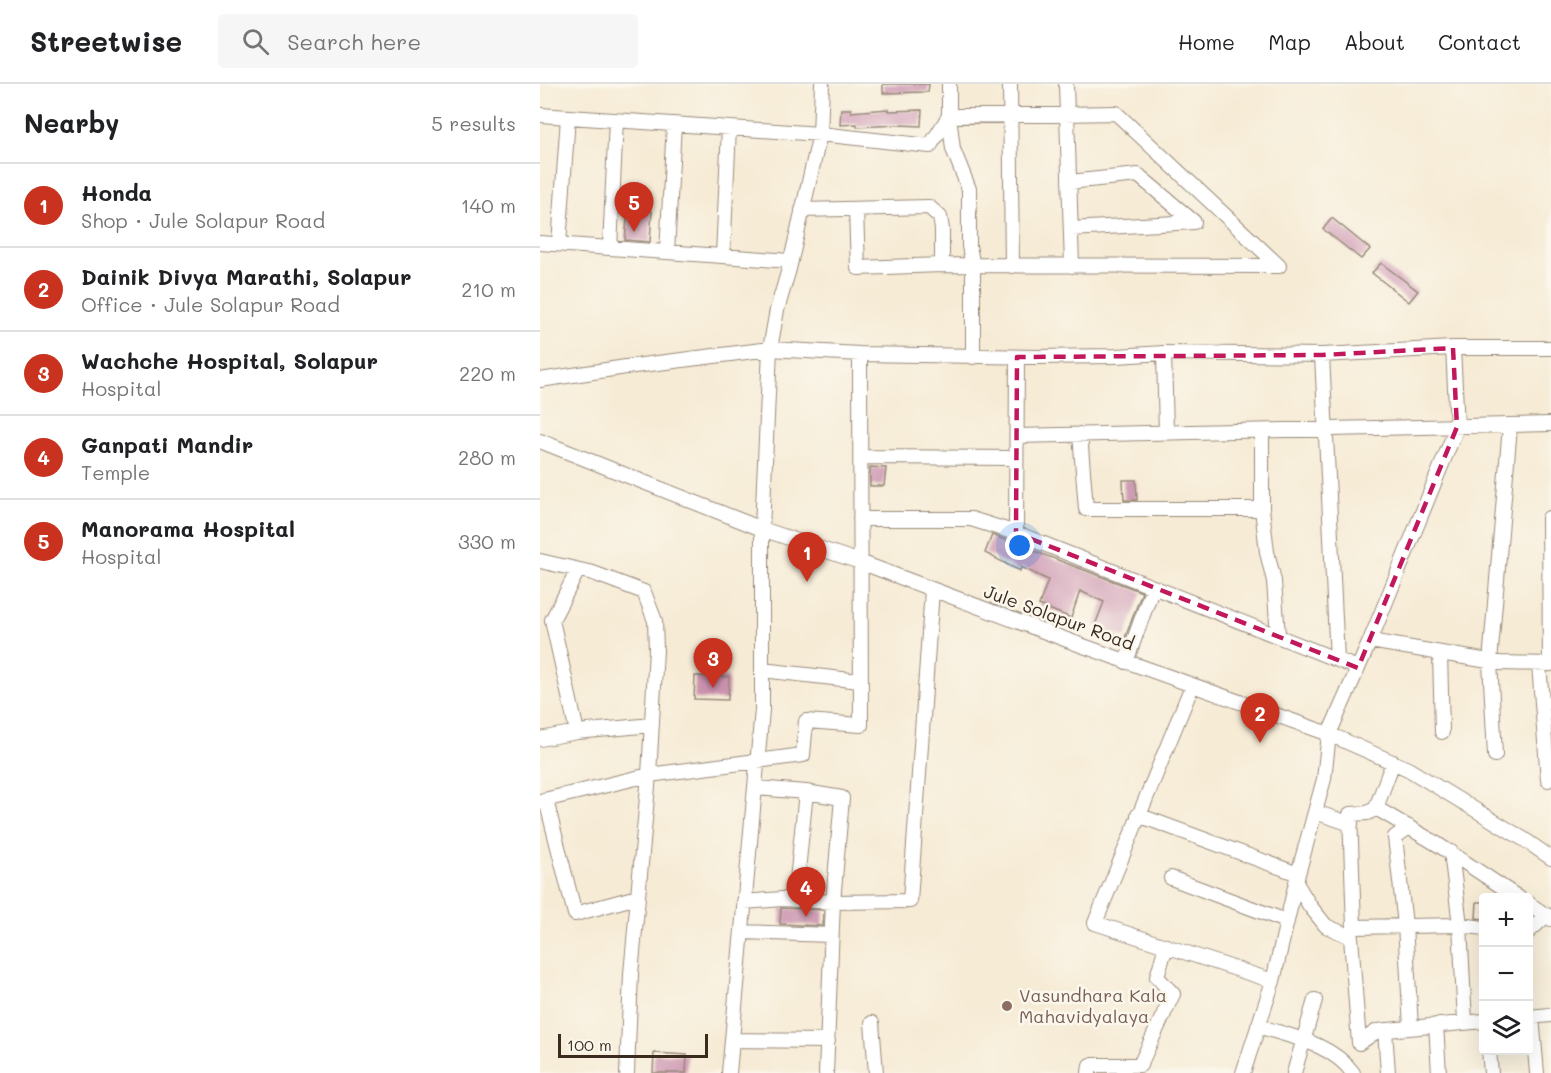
<!DOCTYPE html>
<meta charset="utf-8">
<style>
body{margin:0;font-family:Mali,sans-serif;background:#f6f6f6;color:#202124}
.controls{position:absolute;right:18px;bottom:18px;display:grid;overflow:hidden;border-radius:6px;box-shadow:0 6px 24px #0002}
.controls button{width:54px;height:54px;display:grid;place-items:center;padding:0;border:0;border-bottom:2px solid #e0e0e0;background:#fff;color:#202124;font:30px sans-serif}
.scale{position:absolute;left:18px;bottom:15px;width:150px;box-sizing:border-box;padding-left:6px;border:3px solid #3b2a1e;border-top:0;font-size:16px;line-height:21px;white-space:nowrap;color:#3b2a1e;-webkit-text-stroke:4px #fbf7ec;paint-order:stroke}
.you{position:absolute;left:480px;top:462px;width:21px;height:21px;margin:-15px;border:4px solid #fff;border-radius:50%;background:#1a73e8;box-shadow:0 0 0 9px #1a73e833}
.badge{display:grid;place-items:center;width:39px;height:39px;border-radius:50%;background:#c8321e;color:#fff;font-size:20px;font-weight:700}
.pin{position:absolute;translate:-50% -50px;filter:drop-shadow(0 2px 3px #0008)}
.pin::after{content:'';position:absolute;top:32px;width:21px;height:18px;background:inherit;clip-path:polygon(0 0,100% 0,50% 100%)}
.list{margin:0;padding:0;list-style:none}
h2{display:flex;justify-content:space-between;align-items:center;height:78px;margin:0;padding:0 24px;font-size:26px}
h2 small{font-size:20px;font-weight:400;color:#757577}
.list li{display:grid;grid-template-columns:39px 1fr auto;gap:18px;align-items:center;box-sizing:border-box;height:84px;padding:0 24px;border-top:2px solid #e0e0e0}
.list b{display:block;font-size:22px;white-space:nowrap}
.list p{margin:0;font-size:20px;white-space:nowrap;color:#757577}
.list em{font-size:20px;font-style:normal;color:#757577}
.icon{flex:none;width:33px;height:33px;fill:none;stroke:currentColor;stroke-width:2;stroke-linecap:round;stroke-linejoin:round}
.map{position:relative;flex:none;width:1011px;height:989px;overflow:hidden}
header{display:flex;align-items:center;gap:36px;box-sizing:border-box;height:84px;padding:0 30px;background:#fff;border-bottom:2px solid #e0e0e0}
header strong{font-size:28px}
nav{display:flex;gap:33px;margin-inline-start:auto;font-size:21px}
.search{width:420px;height:54px;background:#f6f6f6;display:flex;align-items:center;gap:15px;box-sizing:border-box;padding:0 21px;border-radius:6px;color:#757577;font-size:22px}
main{display:flex}
aside{flex:1;background:#fff}
.map>svg:first-child{display:block}
</style>
<header>
<strong>Streetwise</strong>
<div class="search"><svg class="icon" aria-label="search" viewBox="0 0 24 24"><circle cx="10" cy="10" r="6"/><path d="M15 15l6 6"/></svg>Search here</div>
<nav><a>Home</a><a>Map</a><a>About</a><a>Contact</a></nav>
</header>
<main>
<aside>
<h2>Nearby<small>5 results</small></h2>
<ul class="list">
<li><span class="badge">1</span><div><b>Honda</b><p>Shop · Jule Solapur Road</p></div><em>140 m</em></li>
<li><span class="badge">2</span><div><b>Dainik Divya Marathi, Solapur</b><p>Office · Jule Solapur Road</p></div><em>210 m</em></li>
<li><span class="badge">3</span><div><b>Wachche Hospital, Solapur</b><p>Hospital</p></div><em>220 m</em></li>
<li><span class="badge">4</span><div><b>Ganpati Mandir</b><p>Temple</p></div><em>280 m</em></li>
<li><span class="badge">5</span><div><b>Manorama Hospital</b><p>Hospital</p></div><em>330 m</em></li>
</ul>
</aside>
<div class="map">
<svg width="1011" height="989" viewBox="0 0 1011 989">
<rect width="100%" height="100%" fill="#fbf7ec"/>
<filter id="ink" filterUnits="userSpaceOnUse"><feTurbulence type="fractalNoise" baseFrequency=".0167" numOctaves="2"/><feDisplacementMap in="SourceGraphic" scale="12" xChannelSelector="R" yChannelSelector="G"/><feConvolveMatrix kernelMatrix="1 2 1 2 8 2 1 2 1" color-interpolation-filters="sRGB"/></filter>
<filter id="wash" filterUnits="userSpaceOnUse"><feTurbulence type="fractalNoise" baseFrequency=".008" numOctaves="4" result="noise"/><feDisplacementMap in="SourceGraphic" scale="24" xChannelSelector="R" yChannelSelector="G"/><feGaussianBlur stdDeviation="1.35" result="paint"/><feColorMatrix in="noise" values="0 0 0 0 0 0 0 0 0 0 0 0 0 0 0 0 0 1.4 0 .05"/><feComposite in="paint" operator="in"/></filter>
<g filter="url(#wash)">
<rect width="100%" height="100%" fill="#f6ebd5"/>
<g id="blocks">
<path fill="#cb92af" d="M343,0H389L388,8L343,9Z
M301,25H311V28L348,25V27L382,26L381,42L358,41L317,43V40L300,41Z
M88,125L112,127L110,158L85,156Z
M792,134L830,165L821,175L783,145Z
M841,179L878,207L869,218L832,189Z
M330,383L346,384L344,402H330Z
M583,396H596L597,416H584Z
M452,451L602,508L585,554L555,541L564,518L540,507L531,534L499,521L508,496L481,483L480,487L445,469Z
M155,592L189,593L188,616L154,615Z
M937,818H944V835L936,834Z
M241,824L284,826L283,842L240,840Z
M114,969L147,971L146,989H113Z"/>
</g>
</g>
<g filter="url(#ink)">
<use href="#blocks" fill-opacity="0" stroke="#988a7a" stroke-width="1.5"/>
<g fill="none" stroke-linecap="round" stroke-linejoin="round">
<defs>
<path id="minor" d="M409,0V32L413,65L429,105V162L433,182V273
M470,0L472,182
M526,0L532,182
M0,31L280,50L390,62L409,32L576,29L739,182L402,181L318,184L316,125
M529,98L598,91L654,138L531,145
M262,126L389,123L400,133L402,145V181
M0,159L251,177
M19,160L28,33
M70,164L76,36
M127,168L134,40
M183,172L189,44
M624,269L626,349
M782,271L797,575
M477,273L476,449L818,584
M0,296L86,283L230,265L320,270L495,273L577,272L624,269L782,271L913,264H1011
M722,347V425L727,468L734,497L738,552
M540,350L546,425H722
M477,352L1011,340
M0,357L222,445L320,478L535,559L789,650L868,685L985,756L1011,774
M321,373L476,374
M1009,434L1010,580
M320,435H431L476,449
M0,477L53,489L104,508L115,537L116,566L109,691L91,890L87,989
M830,557L960,579L1011,580
M900,569L902,648
M586,578L613,503
M999,580L1008,696
M222,586L320,597
M652,602L555,839L733,897
M37,648L12,536L38,486
M0,655L37,648L112,641
M955,671L950,578L970,342
M853,678L836,724L897,760L979,814
M216,704L266,708L302,714L293,818L286,989
M6,716L35,830L97,813
M0,717L109,691L263,671L266,637L321,641L320,270
M836,724L828,729L810,730L814,843L920,841L944,844
M775,728L811,740
M598,731L758,790
M869,743L855,753L865,841L871,943
M911,768L920,841L925,938
M631,794L746,837
M756,799L770,822L786,842L811,853L819,959L837,947L944,937
M255,816L266,708
M204,818L242,815L293,818L370,817L392,506
M988,819L1011,835
M202,848L291,851
M988,848L1007,831
M988,933L1011,931
M992,933L997,989
M332,939L336,989
M896,941L899,989
M718,942C751,953 791,959 813,989
M845,946L848,989
M192,956L288,957
M949,966L951,989
M189,989L222,626V445L230,265L237,226L249,185L280,50L282,0
M549,989L550,981H600L633,910L617,893L626,862
M703,989L733,897L758,790L784,695L789,650L830,557L917,343L913,264
M754,989L775,916"/>
</defs>
<use href="#minor" stroke="#988a7a" stroke-width="16"/>
<use href="#minor" stroke="#fff" stroke-width="14"/>
</g>
</g>
<path fill="none" stroke="#c2185b" stroke-width="4.5" stroke-dasharray="12 8" stroke-linejoin="round" d="M913,264L917,343L818,584L476,449L477,273L782,271Z"/>
<circle fill="#8d6e63" stroke="#fbf7ec" stroke-width="2" cx="467" cy="922" r="6"/>
<g text-anchor="middle" stroke-width="5" stroke-linejoin="round" paint-order="stroke">
<g font-size="18" fill="#3b2a1e" stroke="#fbf7ec">
<text transform="translate(519 534) rotate(20)" y="6">Jule Solapur Road</text>
</g>
<g font-size="18" fill="#785e54" stroke="#fbf7ec" text-anchor="start">
<text x="479" y="918">Vasundhara Kala<tspan x="479" dy="21">Mahavidyalaya</tspan></text>
</g>
</g>
</svg>
<div class="controls">
<button>+</button>
<button>−</button>
<button><svg class="icon" aria-label="layers" viewBox="0 0 24 24"><path d="M12 4l9 5-9 5-9-5zM3 14l9 5 9-5"/></svg></button>
</div>
<div class="scale">100 m</div>
<div class="you"></div>
<div class="pin badge" style="left:267px;top:498px">1</div>
<div class="pin badge" style="left:720px;top:659px">2</div>
<div class="pin badge" style="left:173px;top:604px">3</div>
<div class="pin badge" style="left:266px;top:833px">4</div>
<div class="pin badge" style="left:94px;top:148px">5</div>
</div>
</main>
